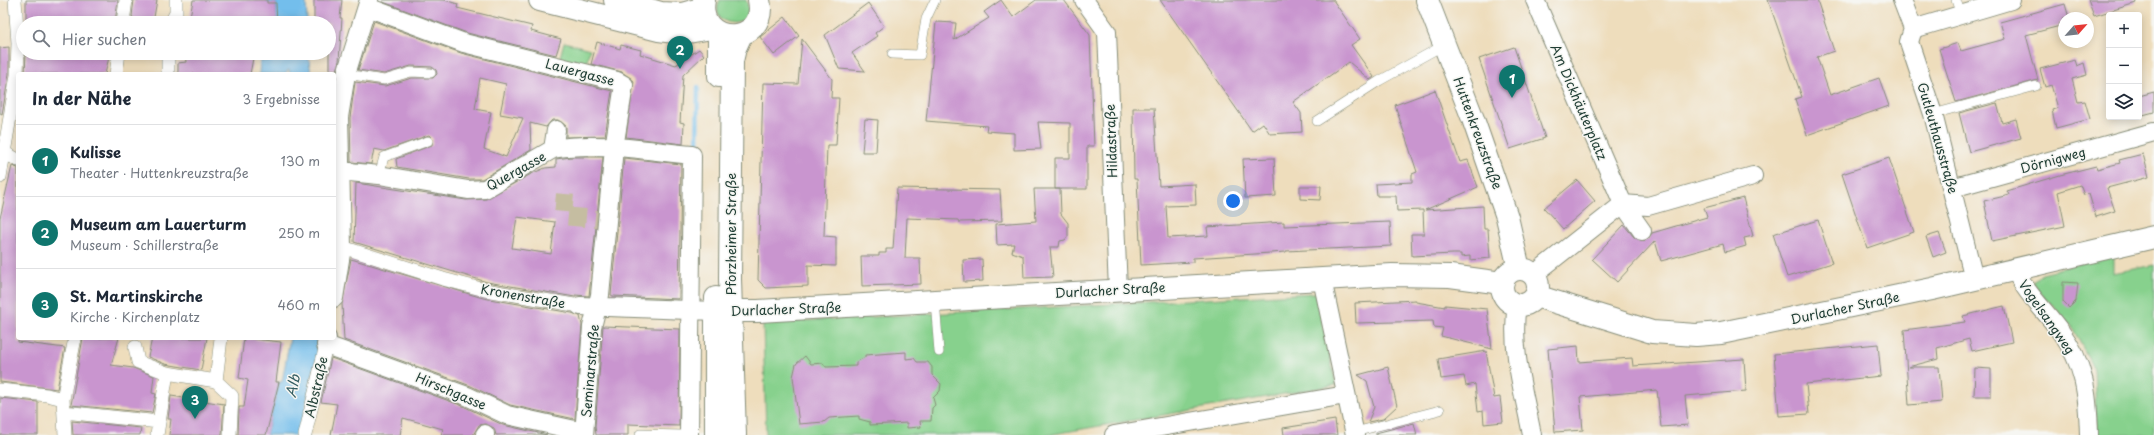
<!DOCTYPE html>
<html lang="de">
<meta charset="utf-8">
<style>
body{margin:0;font-family:"Playpen Sans",sans-serif;background:#f6f6f7;color:#1f2937}
.controls{position:absolute;right:12px;top:12px;display:grid;overflow:hidden;border-radius:4px;box-shadow:0 2px 10px #0003}
.controls button{width:36px;height:36px;display:grid;place-items:center;padding:0;border:0;border-bottom:1px solid #e0e1e3;background:#fff;color:#1f2937;font:20px sans-serif}
.compass{position:absolute;left:2058px;top:12px;width:36px;height:36px;border-radius:50%;background:#fff;box-shadow:0 2px 10px #0003;rotate:63deg}
.you{position:absolute;left:1233px;top:201px;width:14px;height:14px;margin:-10px;border:3px solid #fff;border-radius:50%;background:#1a73e8;box-shadow:0 0 0 6px #1a73e833}
.badge{display:grid;place-items:center;width:26px;height:26px;border-radius:50%;background:#0f766e;color:#fff;font-size:13px;font-weight:700}
.pin{position:absolute;translate:-50% -33px;filter:drop-shadow(0 1px 2px #0008)}
.pin::after{content:'';position:absolute;top:21px;width:14px;height:12px;background:inherit;clip-path:polygon(0 0,100% 0,50% 100%)}
.list{margin:0;padding:0;list-style:none}
h2{display:flex;justify-content:space-between;align-items:center;height:52px;margin:0;padding:0 16px;font-size:17px}
h2 small{font-size:13px;font-weight:400;color:#747a83}
.list li{display:grid;grid-template-columns:26px 1fr auto;gap:12px;align-items:center;box-sizing:border-box;height:72px;padding:0 16px;border-top:1px solid #e0e1e3}
.list b{display:block;font-size:15px;white-space:nowrap}
.list p{margin:0;font-size:13px;white-space:nowrap;color:#747a83}
.list em{font-size:13px;font-style:normal;color:#747a83}
.icon{flex:none;width:22px;height:22px;fill:none;stroke:currentColor;stroke-width:2;stroke-linecap:round;stroke-linejoin:round}
.map{position:relative;flex:none;width:2154px;height:435px;overflow:hidden}
.search{position:absolute;background:#fff;box-shadow:0 2px 10px #0003;left:16px;top:16px;width:320px;height:44px;display:flex;align-items:center;gap:10px;box-sizing:border-box;padding:0 14px;border-radius:22px;color:#747a83;font-size:15px}
.panel{position:absolute;background:#fff;box-shadow:0 2px 10px #0003;left:16px;top:72px;width:320px;height:268px;border-radius:4px}
.map>svg:first-child{display:block}
</style>
<div class="map">
<svg width="2154" height="435" viewBox="0 0 2154 435">
<rect width="100%" height="100%" fill="#f6f6f2"/>
<filter id="ink" filterUnits="userSpaceOnUse"><feTurbulence type="fractalNoise" baseFrequency=".025" numOctaves="2"/><feDisplacementMap in="SourceGraphic" scale="8" xChannelSelector="R" yChannelSelector="G"/><feConvolveMatrix kernelMatrix="1 2 1 2 8 2 1 2 1" color-interpolation-filters="sRGB"/></filter>
<filter id="wash" filterUnits="userSpaceOnUse"><feTurbulence type="fractalNoise" baseFrequency=".012" numOctaves="4" result="noise"/><feDisplacementMap in="SourceGraphic" scale="16" xChannelSelector="R" yChannelSelector="G"/><feGaussianBlur stdDeviation="0.9" result="paint"/><feColorMatrix in="noise" values="0 0 0 0 0 0 0 0 0 0 0 0 0 0 0 0 0 1.4 0 .05"/><feComposite in="paint" operator="in"/></filter>
<g filter="url(#wash)">
<rect width="100%" height="100%" fill="#eeddbc"/>
<path fill="#87d18d" stroke="#538760" d="M720,0H746C760,32 706,29 720,0Z
M564,42L590,49L585,68L559,61Z
M2113,256V273L2154,265V435H2097L2094,369L2071,325L2068,323L2055,306L2045,299L2033,282L2041,273Z
M1316,293L1336,385L1048,435H766L763,323Z"/>
<path fill="#73beec" stroke="#497e90" d="M267,0H306L307,23H277L276,3H267Z
M277,53H308L311,74H290L289,69L285,74H259L260,61L277,60Z
M290,338H321L299,435H266L279,382H282Z"/>
<g fill="none" stroke-linecap="round" stroke-linejoin="round">
<path stroke="#73beec" stroke-width="4.5" d="M697,154L698,87"/>
</g>
<g id="blocks">
<path fill="#c995cf" fill-rule="evenodd" d="M26,0H118L115,23H26Z
M134,0H157L153,23H137L132,16Z
M193,0H267V3H276L277,23H189Z
M314,0H342L340,18H342L339,61L336,70H329V23H314Z
M383,0H444L458,4L457,8L532,26L531,31L561,39L556,55L467,33L383,2Z
M1001,0L1013,17L1036,0H1064L1090,35L1094,146H1087V189H1055V158H1070V123L1038,122L1041,149L1014,150V133L986,131L987,126L926,121L936,22L956,23L954,40L989,18L984,12Z
M1160,0H1333L1360,39L1351,45L1374,77L1370,80L1349,62L1293,102L1301,113L1302,132L1270,134L1263,123L1252,131Z
M1768,0H1817L1834,51L1817,57L1830,95L1879,78L1889,106L1807,135L1795,99L1802,97Z
M2088,0H2135L2136,3L2094,16Z
M868,3L884,26L875,33L877,36L852,53L865,71L839,69L825,35Z
M2065,4L2069,18H2064V22L2059,24L2060,26L2026,35L2038,80L1956,102L1939,49L1958,43L1961,51L2005,39L2000,22Z
M785,17L799,36L774,55L760,37Z
M374,21L461,53L612,91L605,136L566,137V126L558,120H552L546,127L530,123L531,150L482,179H469L397,167L396,159L432,145L433,139L429,135L384,151L374,149L371,164L351,162L350,118L355,82L385,86L412,78H433L437,74L436,70L432,67L411,66L384,74L358,70ZM480,78L506,84L500,114L523,118L506,157L484,149L491,112L475,109Z
M802,39L832,79L831,98H839L836,145H827L824,236L836,237V266L808,265V286L766,288L758,280L763,83L798,84Z
M597,42L620,49L621,45L641,50L640,54L676,65L699,49L704,55L683,75L680,122L684,123L683,144L626,137L634,81L622,72L591,64Z
M9,47V74L2,114L0,113V48Z
M1514,47L1545,138L1510,149L1479,59Z
M26,53H110L105,74H25Z
M185,53H254L250,74H178V63L186,62Z
M2075,60L2077,66L2084,63L2087,75L2072,79L2078,102L2085,101L2090,119L2056,128L2052,110L2058,108L2051,85L2045,87L2040,69Z
M1435,90L1460,162L1468,160L1478,187L1425,210L1483,206L1484,229H1488L1490,258L1470,260V256L1461,257V254H1453L1412,256L1411,234H1424L1423,210L1397,211L1396,196H1377L1376,184L1412,182V174L1417,172L1395,105Z
M2154,92V112L2139,116V96Z
M1997,103L2002,123L2016,119L2021,138L1969,152L1959,113Z
M1133,108H1154L1159,186L1195,184L1196,205L1166,206L1168,238L1208,236L1207,227L1284,222V226L1390,222L1391,246L1286,251V252L1193,258V262L1141,265L1137,179H1134Z
M865,119L878,120L876,152H862Z
M2143,154L2149,177L2107,188L2115,211L2096,217L2089,194L2084,195L2080,185L2058,192L2065,226L1992,241L1984,201L2009,195L2007,191L2060,175L2096,166L2097,169L2120,163L2119,160Z
M571,157H603L589,296L575,295V297L487,282L354,242L356,183L466,200L486,199L531,174L545,168L556,167V159ZM517,217L555,222L551,254L512,248Z
M624,158L681,164L679,299L613,296L611,295Z
M1274,158L1276,196L1245,198L1243,159Z
M1889,158L1914,232L1867,248L1842,174Z
M12,166L18,168V342L65,348L57,389L0,382V218Z
M1577,180L1595,201L1563,229L1544,208Z
M1300,186H1321L1320,200L1300,199Z
M897,188L1000,190L1002,221L959,222L958,220L907,218L905,258H920L921,284L862,286L861,256H879V253H886V249H893Z
M1034,189H1060L1061,214L1068,223V236L1065,240L1060,241L1059,247H1050L1053,277L1024,278L1023,256L1012,252L1014,244L997,245L996,224L1036,221Z
M1743,198L1753,236L1744,238L1746,246L1725,252L1723,244L1661,261L1655,241L1617,282L1592,259L1624,225L1634,237L1643,241L1648,239L1652,233L1707,217L1704,208Z
M1818,220L1832,263L1787,277L1773,234Z
M1939,233L1946,252L1933,257L1926,237Z
M351,259L483,298L572,313L580,316L582,325L575,419L510,405L471,386L344,340L342,304Z
M982,259L983,281L964,282L963,260Z
M2063,282L2078,283L2076,301L2069,308L2063,302Z
M1416,300V302L1445,307V305L1487,309L1492,349L1441,336L1443,328L1434,327L1433,321L1356,323L1355,303Z
M2004,306L2012,342L1972,351L1969,339L1937,348L1938,359L1908,367H1939L1942,402L1909,405L1904,330L1965,322L1963,316Z
M603,326L680,329L679,426L628,424V435H596L595,426Z
M83,338H119L111,365L133,368L154,376L152,393L156,394L152,413L71,405Z
M152,338H207L201,370L165,364L148,357Z
M244,338L281,342L276,382H279L266,435H238L239,407H244L248,380L239,378Z
M1878,344L1881,376L1806,384L1809,414L1779,416L1774,354Z
M1578,346L1579,362L1632,358L1633,366L1744,359L1746,391L1685,396L1688,425L1661,427L1657,390L1580,397L1583,430L1555,432L1548,349Z
M1486,351L1494,398L1500,397L1503,422L1484,424L1483,411L1478,412L1475,384L1466,386L1464,376L1441,379L1438,359Z
M906,352V359L914,358L917,362H928L932,367V375L941,384L940,391L933,398L935,405L932,408L931,421H920L921,427L907,428V423L870,425V422L859,419V416L829,418L824,422L799,424L793,377L796,364L805,356L811,364L823,363L826,367L856,366V362L865,357V355Z
M331,358L463,406L503,425L547,435H496L494,428L485,424L479,425L473,435H441L443,429L403,418L400,435H331L337,404L321,402Z
M1388,367L1397,406L1383,419L1368,422L1374,407L1367,381L1358,375Z
M1975,368L1991,369V396H1974Z
M171,396L224,404L222,435H169L171,419H168Z
M0,398L38,402V435H0Z
M1335,420L1337,435H1284L1283,428Z
M72,421L141,428L140,435H73Z
M1414,423L1417,435H1376V433Z"/>
</g>
</g>
<g filter="url(#ink)">
<use href="#blocks" fill-opacity="0" stroke="#868d78" stroke-width="1"/>
<g fill="none" stroke-linecap="round" stroke-linejoin="round">
<path stroke="#c5bda1" stroke-width="18" stroke-dasharray="18 9" stroke-linecap="butt" d="M565,194L563,216L607,220"/>
<defs>
<path id="service" d="M1956,0L1961,15
M892,54L920,55L926,19L935,0
M346,74L384,80L411,72L431,73
M1933,114L2036,86
M1317,121L1379,81L1444,45
M379,175L384,157L428,141
M935,301L939,352
M1355,432L1440,410
M640,434L683,435"/>
<path id="pedestrian" d="M126,0L123,22L129,23
M171,23L176,13V0
M168,53V74
M116,74L119,53
M3,152L18,160
M0,177L17,75L18,43L15,0
M342,247L443,279L485,290L580,306
M135,347L138,362L167,373
M216,381L232,396L230,435
M216,381L221,338
M0,390L47,395L63,399
M64,412L159,422
M65,435L63,399L75,338
M157,435L167,373L216,381
M305,435L326,345"/>
<path id="minor" d="M1084,0L1107,32L1118,290
M1535,0L1623,204L1648,206L1753,176
M1902,0L1913,29L1909,42L1933,114L1974,279
M367,7L464,43L617,81L624,85L614,148L600,295L592,327L584,435
M1913,29L2011,0
M553,149L556,130
M340,171L379,175L468,190L485,189L553,149C598,141 647,151 692,155L689,435
M1952,188L2154,132
M1542,268L1623,204L1642,231
M2015,269C2025,293 2045,310 2060,331C2085,364 2088,395 2089,435
M1322,279L1355,435
M334,298L342,247L339,117L346,74L369,0
M1517,305C1510,348 1524,393 1532,435
M580,306L717,311
M327,338L326,345L467,396L507,415L584,432
M485,435V434
M1114,435L1346,395"/>
<path id="tertiary" d="M717,311H758L1392,275L1450,276L1502,283"/>
<path id="secondary" d="M540,0L659,30L682,33L712,28
M615,0L661,13L682,14L703,8
M704,0C695,47 769,47 759,0
M1427,0L1473,119L1507,217L1519,269
M719,76V33
M1502 287a18 18 0 1 1 36 0a18 18 0 1 1-36 0Z
M1536,296L1652,332L1696,335L1721,333L1932,289L2154,237
M716,435V298
M735,435L730,279L732,61L735,48L741,35"/>
</defs>
<use href="#service" stroke="#868d78" stroke-width="10"/>
<use href="#pedestrian" stroke="#868d78" stroke-width="14"/>
<use href="#minor" stroke="#868d78" stroke-width="20"/>
<use href="#tertiary" stroke="#868d78" stroke-width="24"/>
<use href="#secondary" stroke="#868d78" stroke-width="24"/>
<use href="#service" stroke="#fff" stroke-width="9"/>
<use href="#pedestrian" stroke="#fff" stroke-width="13"/>
<use href="#minor" stroke="#fff" stroke-width="18"/>
<use href="#tertiary" stroke="#fff" stroke-width="22"/>
<use href="#secondary" stroke="#fff" stroke-width="22"/>
</g>
</g>
<g text-anchor="middle" stroke-width="3" stroke-linejoin="round" paint-order="stroke">
<g font-size="13" fill="#1f3d34" stroke="#f6f6f2">
<text transform="translate(580 72) rotate(15)" y="5">Lauergasse</text>
<text transform="translate(1579 102) rotate(67)" y="5">Am Dickhäuterplatz</text>
<text transform="translate(1478 133) rotate(70)" y="5">Huttenkreuzstraße</text>
<text transform="translate(1938 138) rotate(74)" y="5">Gutleuthausstraße</text>
<text transform="translate(1111 141) rotate(-92)" y="5">Hildastraße</text>
<text transform="translate(2053 160) rotate(-15)" y="5">Dörnigweg</text>
<text transform="translate(516 171) rotate(-29)" y="5">Quergasse</text>
<text transform="translate(731 234) rotate(-90)" y="5">Pforzheimer Straße</text>
<text transform="translate(1110 290) rotate(-3)" y="5">Durlacher Straße</text>
<text transform="translate(523 296) rotate(10)" y="5">Kronenstraße</text>
<text transform="translate(1845 308) rotate(-12)" y="5">Durlacher Straße</text>
<text transform="translate(786 309) rotate(-2)" y="5">Durlacher Straße</text>
<text transform="translate(2047 317) rotate(55)" y="5">Vogelsangweg</text>
<text transform="translate(590 371) rotate(-85)" y="5">Seminarstraße</text>
<text transform="translate(316 387) rotate(-77)" y="5">Albstraße</text>
<text transform="translate(451 391) rotate(23)" y="5">Hirschgasse</text>
</g>
<g font-size="14" font-style="italic" fill="#345d62" stroke="#f6f6f2">
<text transform="translate(293 386) rotate(-78)" y="5">Alb</text>
</g>
</g>
</svg>
<div class="controls">
<button>+</button>
<button>−</button>
<button><svg class="icon" aria-label="layers" viewBox="0 0 24 24"><path d="M12 4l9 5-9 5-9-5zM3 14l9 5 9-5"/></svg></button>
</div>
<svg class="compass" viewBox="-18 -18 36 36"><path d="M0-13l5 13h-10z" fill="#e53935"/><path d="M0 13l5-13h-10z" fill="#747a83"/></svg>
<div class="you"></div>
<div class="pin badge" style="left:1512px;top:98px">1</div>
<div class="pin badge" style="left:680px;top:69px">2</div>
<div class="pin badge" style="left:195px;top:419px">3</div>
<div class="search"><svg class="icon" aria-label="search" viewBox="0 0 24 24"><circle cx="10" cy="10" r="6"/><path d="M15 15l6 6"/></svg>Hier suchen</div>
<section class="panel">
<h2>In der Nähe<small>3 Ergebnisse</small></h2>
<ul class="list">
<li><span class="badge">1</span><div><b>Kulisse</b><p>Theater · Huttenkreuzstraße</p></div><em>130 m</em></li>
<li><span class="badge">2</span><div><b>Museum am Lauerturm</b><p>Museum · Schillerstraße</p></div><em>250 m</em></li>
<li><span class="badge">3</span><div><b>St. Martinskirche</b><p>Kirche · Kirchenplatz</p></div><em>460 m</em></li>
</ul>
</section>
</div>
